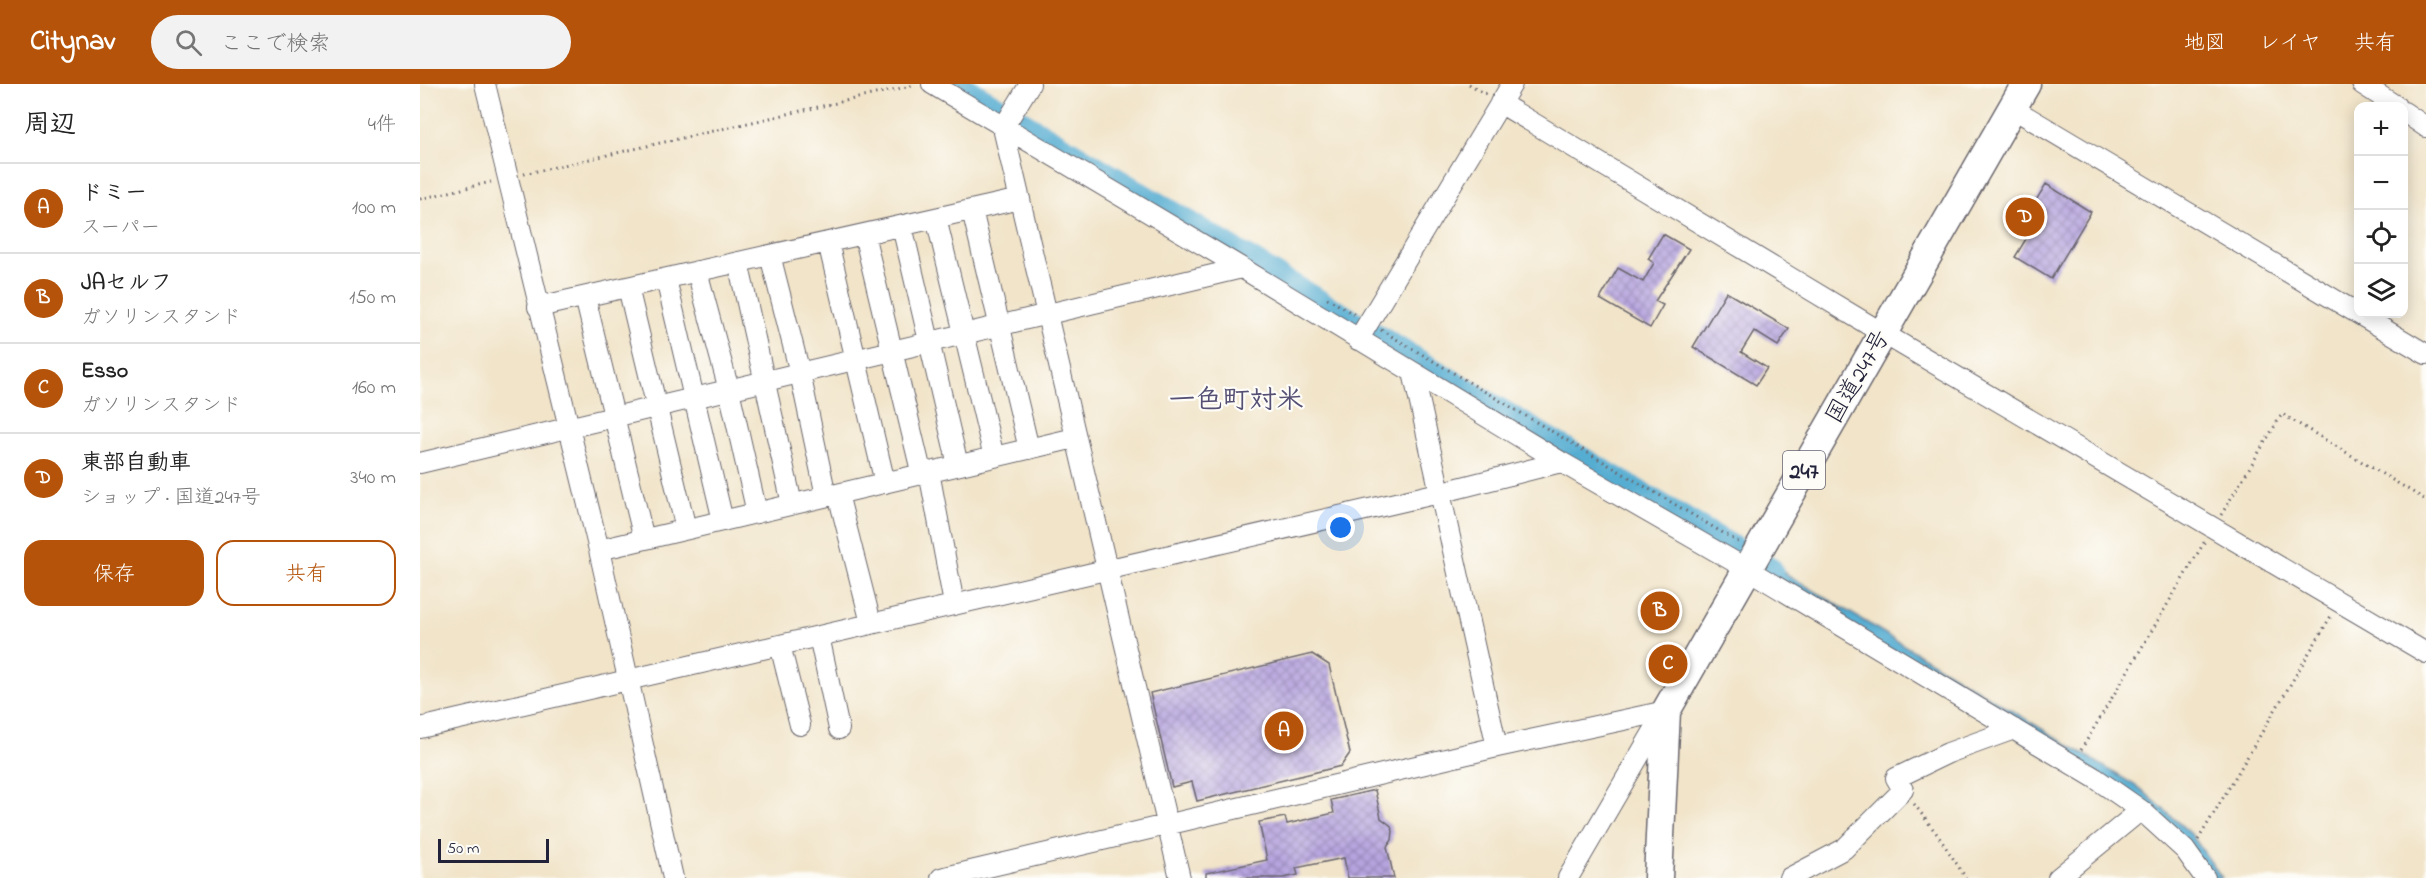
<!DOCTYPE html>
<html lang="ja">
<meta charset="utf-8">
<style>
body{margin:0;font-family:"Indie Flower","Klee One",sans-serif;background:#f2f2f2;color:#222}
.controls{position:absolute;right:18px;top:18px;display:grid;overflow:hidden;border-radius:12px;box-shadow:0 3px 15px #0003}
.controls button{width:54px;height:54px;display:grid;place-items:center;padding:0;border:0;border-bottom:2px solid #e0e0e0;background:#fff;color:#222;font:30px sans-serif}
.scale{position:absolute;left:18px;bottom:15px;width:111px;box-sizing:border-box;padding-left:6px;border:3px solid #22223b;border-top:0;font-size:16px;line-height:21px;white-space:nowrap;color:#22223b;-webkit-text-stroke:4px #fdfcf7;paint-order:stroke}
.you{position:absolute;left:921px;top:444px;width:21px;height:21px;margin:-15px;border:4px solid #fff;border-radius:50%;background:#1a73e8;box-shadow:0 0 0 9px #1a73e833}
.badge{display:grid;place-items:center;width:39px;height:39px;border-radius:50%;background:#b45309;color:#fff;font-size:20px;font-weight:700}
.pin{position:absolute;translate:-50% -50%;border:3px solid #fff;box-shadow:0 2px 6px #0006}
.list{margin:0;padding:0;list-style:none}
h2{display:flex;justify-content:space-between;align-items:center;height:78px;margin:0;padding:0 24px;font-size:26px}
h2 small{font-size:20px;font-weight:400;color:#767676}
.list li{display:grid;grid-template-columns:39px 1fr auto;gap:18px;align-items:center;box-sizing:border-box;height:90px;padding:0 24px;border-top:2px solid #e0e0e0}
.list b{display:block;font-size:22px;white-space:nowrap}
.list p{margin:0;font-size:20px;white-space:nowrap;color:#767676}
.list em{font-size:20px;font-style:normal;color:#767676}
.actions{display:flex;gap:12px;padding:18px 24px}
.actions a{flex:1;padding:14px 0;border:2px solid #b45309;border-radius:18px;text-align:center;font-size:21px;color:#b45309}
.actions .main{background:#b45309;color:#fff}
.icon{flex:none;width:33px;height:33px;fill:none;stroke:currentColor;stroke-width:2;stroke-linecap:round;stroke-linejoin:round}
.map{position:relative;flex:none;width:2006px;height:794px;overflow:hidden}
header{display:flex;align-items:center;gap:36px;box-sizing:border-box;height:84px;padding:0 30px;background:#b45309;color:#fff}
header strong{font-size:28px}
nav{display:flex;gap:33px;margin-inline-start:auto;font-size:21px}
.search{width:420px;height:54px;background:#f2f2f2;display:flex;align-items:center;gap:15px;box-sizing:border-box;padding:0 21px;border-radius:33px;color:#767676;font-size:22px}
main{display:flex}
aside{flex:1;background:#fff}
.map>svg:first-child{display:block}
</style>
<header>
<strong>Citynav</strong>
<div class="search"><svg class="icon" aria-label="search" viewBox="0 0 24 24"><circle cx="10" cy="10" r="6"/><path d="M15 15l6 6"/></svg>ここで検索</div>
<nav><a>地図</a><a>レイヤ</a><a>共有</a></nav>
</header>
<main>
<aside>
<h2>周辺<small>4件</small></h2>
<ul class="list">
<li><span class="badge">A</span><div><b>ドミー</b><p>スーパー</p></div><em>100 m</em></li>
<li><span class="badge">B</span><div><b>JAセルフ</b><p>ガソリンスタンド</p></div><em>150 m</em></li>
<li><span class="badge">C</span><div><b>Esso</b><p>ガソリンスタンド</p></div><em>160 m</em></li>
<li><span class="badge">D</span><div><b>東部自動車</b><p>ショップ · 国道247号</p></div><em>340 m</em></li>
</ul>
<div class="actions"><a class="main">保存</a><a>共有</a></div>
</aside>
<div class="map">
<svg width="2006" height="794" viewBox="0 0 2006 794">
<defs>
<pattern id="building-cross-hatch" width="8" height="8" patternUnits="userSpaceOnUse" patternTransform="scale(1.5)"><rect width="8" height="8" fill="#b6a4df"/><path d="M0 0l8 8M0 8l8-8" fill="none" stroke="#9485b6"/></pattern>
</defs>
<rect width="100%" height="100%" fill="#fdfcf7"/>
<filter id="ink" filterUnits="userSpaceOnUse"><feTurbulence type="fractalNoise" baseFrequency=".0167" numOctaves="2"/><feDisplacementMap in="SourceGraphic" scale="12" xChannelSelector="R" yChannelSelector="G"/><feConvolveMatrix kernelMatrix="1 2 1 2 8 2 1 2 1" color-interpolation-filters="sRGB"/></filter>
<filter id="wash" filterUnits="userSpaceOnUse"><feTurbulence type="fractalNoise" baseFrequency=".008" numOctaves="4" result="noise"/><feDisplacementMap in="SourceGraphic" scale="24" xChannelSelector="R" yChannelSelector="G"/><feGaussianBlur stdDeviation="1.35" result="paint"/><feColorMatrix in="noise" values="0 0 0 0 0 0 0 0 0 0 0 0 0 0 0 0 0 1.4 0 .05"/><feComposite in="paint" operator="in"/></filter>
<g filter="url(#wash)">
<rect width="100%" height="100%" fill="#f1e4c9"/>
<path fill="#56add2" stroke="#3c6886" stroke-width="1.5" d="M1345,477L1721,705L1771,750L1802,794H1791L1772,767L1341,487Z"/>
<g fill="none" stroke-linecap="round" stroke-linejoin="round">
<path stroke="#56add2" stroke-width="27" d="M535,0L1102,341L1350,487"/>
</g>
<g id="blocks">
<path fill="url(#building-cross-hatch)" d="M1626,100L1671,128L1631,195L1595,173L1609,150L1599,144Z
M1243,150L1269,165L1235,217L1243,221L1230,244L1180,215L1198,184L1223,198L1234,179L1228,175Z
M1306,208L1369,245L1358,262L1334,247L1321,268L1347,284L1336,301L1273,263Z
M892,570L909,581L930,669L921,682L777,717L772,698L752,703L730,609Z
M955,706L961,734L970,741L973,747L972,756L967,763L974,794H928L924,774L876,784L878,791L863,794H786V789L847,776L839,738L865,733L867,740L914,729L911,716Z"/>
</g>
</g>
<g filter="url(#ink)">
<use href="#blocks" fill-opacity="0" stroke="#6a666d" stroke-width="1.5"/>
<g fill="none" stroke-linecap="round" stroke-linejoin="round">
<defs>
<path id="minor" d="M65,0L179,466L253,794
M512,0L822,184L1141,378L1327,485L1675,694L1721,726L1765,766L1785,794
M610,0L583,44L760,794
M1942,0L1976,22
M1080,19L1454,244L2006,569
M1592,24L2006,270
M1984,28L2006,43
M552,126L609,365
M516,134L574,373
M482,142L538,381
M444,150L500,383L509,388L534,520
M408,158L465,399
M350,171L380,289L406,412
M318,178L372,420
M277,187L309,306L337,429
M246,195L303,437
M208,203L266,445
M165,213L224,455
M118,223L600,115
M938,256L1092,0
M993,288L1077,663
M0,379L822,184
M418,410L451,539
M179,466L655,354
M399,552L419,645
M360,561L380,641
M0,644L1019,409L1141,378
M521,794L1077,663L1246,627
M1148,794L1243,631
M1369,794L1424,765L1483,706L1476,694L1528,669L1594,645
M1638,794L1721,726"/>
<path id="highway" d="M1238,794L1246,627L1606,0"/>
</defs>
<use href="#minor" stroke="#6a666d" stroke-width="22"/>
<use href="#highway" stroke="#6a666d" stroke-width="31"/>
<path stroke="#6a666d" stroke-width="3" stroke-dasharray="1.5 4.5" stroke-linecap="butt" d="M1049,0L1066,10
M104,90L495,1
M0,115L71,98
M907,214L935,231
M961,246L1320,459
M1801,431L1862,330L2006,416
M1661,666L1785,457
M1494,720L1517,750L1546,794
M1778,756L1911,532"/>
<use href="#minor" stroke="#fff" stroke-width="20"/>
<use href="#highway" stroke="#fff" stroke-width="28"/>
</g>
</g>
<g text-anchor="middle" stroke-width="4.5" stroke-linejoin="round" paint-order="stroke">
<rect fill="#fdfcf7" stroke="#646373" stroke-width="1.5" x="1363" y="367" width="42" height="38" rx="4.5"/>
<g font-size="22" font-weight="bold" fill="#22223b">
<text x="1384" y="394">247</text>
</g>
<g font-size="24" fill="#22223b" stroke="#fdfcf7">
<text transform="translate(1437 292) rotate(-60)" y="8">国道247号</text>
</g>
<g font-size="27" font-weight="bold" fill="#565074" stroke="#fdfcf7">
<text x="816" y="324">一色町対米</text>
</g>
</g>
</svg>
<div class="controls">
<button>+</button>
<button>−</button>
<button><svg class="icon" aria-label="locate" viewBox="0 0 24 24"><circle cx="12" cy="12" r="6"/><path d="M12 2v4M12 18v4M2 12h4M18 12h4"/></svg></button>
<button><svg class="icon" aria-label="layers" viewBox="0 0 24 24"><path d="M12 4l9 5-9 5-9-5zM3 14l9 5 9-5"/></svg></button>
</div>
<div class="scale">50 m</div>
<div class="you"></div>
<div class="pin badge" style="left:864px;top:647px">A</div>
<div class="pin badge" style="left:1240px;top:527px">B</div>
<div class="pin badge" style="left:1248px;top:580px">C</div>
<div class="pin badge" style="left:1605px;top:133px">D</div>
</div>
</main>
